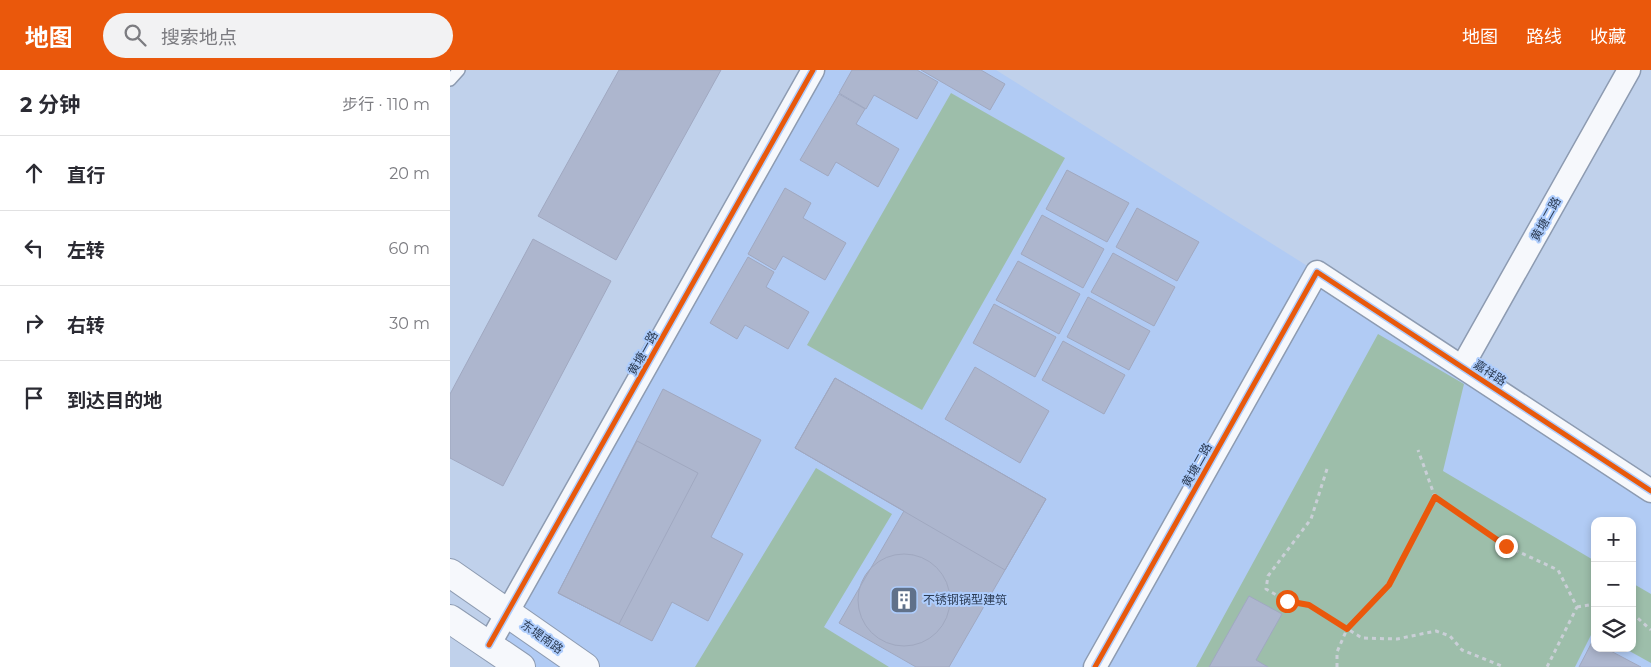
<!DOCTYPE html>
<html lang="zh">
<meta charset="utf-8">
<style>
body{margin:0;font-family:Montserrat,"Noto Sans SC",sans-serif;background:#f2f2f3;color:#2b2b33}
.controls{position:absolute;right:15px;bottom:15px;display:grid;overflow:hidden;border-radius:10px;box-shadow:0 2px 8px #0003}
.controls button{width:45px;height:45px;display:grid;place-items:center;padding:0;border:0;border-bottom:1px solid #e1e1e2;background:#fff;color:#2b2b33;font:25px sans-serif}
.stop{position:absolute;width:15px;height:15px;margin:-11px;border:4px solid #ea580c;border-radius:50%;background:#fff}
.stop.end{background:#ea580c;border-color:#fff;box-shadow:0 1px 5px #0008}
.list{margin:0;padding:0;list-style:none}
h2{display:flex;justify-content:space-between;align-items:center;height:65px;margin:0;padding:0 20px;font-size:21px}
h2 small{font-size:16px;font-weight:400;color:#7c7c81}
.list li{display:grid;grid-template-columns:32px 1fr auto;gap:15px;align-items:center;box-sizing:border-box;height:75px;padding:0 20px;border-top:1px solid #e1e1e2}
.list b{display:block;font-size:19px;white-space:nowrap}
.list em{font-size:16px;font-style:normal;color:#7c7c81}
.icon{flex:none;width:28px;height:28px;fill:none;stroke:currentColor;stroke-width:2;stroke-linecap:round;stroke-linejoin:round}
.map{position:relative;flex:none;width:1201px;height:597px;overflow:hidden}
header{display:flex;align-items:center;gap:30px;box-sizing:border-box;height:70px;padding:0 25px;background:#ea580c;color:#fff}
header strong{font-size:24px}
nav{display:flex;gap:28px;margin-inline-start:auto;font-size:18px}
.search{width:350px;height:45px;background:#f2f2f3;display:flex;align-items:center;gap:12px;box-sizing:border-box;padding:0 18px;border-radius:28px;color:#7c7c81;font-size:19px}
main{display:flex}
aside{flex:1;background:#fff}
.map>svg:first-child{display:block}
</style>
<header>
<strong>地图</strong>
<div class="search"><svg class="icon" aria-label="search" viewBox="0 0 24 24"><circle cx="10" cy="10" r="6"/><path d="M15 15l6 6"/></svg>搜索地点</div>
<nav><a>地图</a><a>路线</a><a>收藏</a></nav>
</header>
<main>
<aside>
<h2>2 分钟<small>步行 · 110 m</small></h2>
<ul class="list">
<li><svg class="icon" aria-label="ahead" viewBox="0 0 24 24"><path d="M12 20V5M6 11l6-6 6 6"/></svg><div><b>直行</b></div><em>20 m</em></li>
<li><svg class="icon" aria-label="left" viewBox="0 0 24 24"><path d="M17 20v-9H6M10 6l-5 5 5 5"/></svg><div><b>左转</b></div><em>60 m</em></li>
<li><svg class="icon" aria-label="right" viewBox="0 0 24 24"><path d="M7 20v-9h11M14 6l5 5-5 5"/></svg><div><b>右转</b></div><em>30 m</em></li>
<li><svg class="icon" aria-label="arrive" viewBox="0 0 24 24"><path d="M6 21V4h12l-3 4 3 4H6"/></svg><div><b>到达目的地</b></div></li>
</ul>
</aside>
<div class="map">
<svg width="1201" height="597" viewBox="0 0 1201 597">
<rect width="100%" height="100%" fill="#c0d1eb"/>
<path fill="#b1cbf4" fill-rule="evenodd" d="M363,0H546L867,202L1201,421V597H71L39,575ZM1145,451H1182V578H1145Z"/>
<path fill="#9dbeaa" d="M501,23L615,88L472,340L357,275Z
M928,264L1014,314L993,401L1145,491V562L1143,561L1125,597H746Z
M366,398L442,444L374,557L439,597H245Z
M1182,513L1201,524V593L1174,578H1182Z"/>
<path fill="#adb6ce" stroke="#a0a8c0" d="M169,0H271L166,190L88,146Z
M402,0H467L488,12L467,49L424,25L416,39L389,23Z
M471,0H531L555,14L540,40Z
M389,24L415,39L406,54L449,79L428,117L386,92L378,106L350,90Z
M617,100L679,133L657,172L596,139Z
M335,118L361,133L353,148L396,173L375,210L333,186L325,200L298,184Z
M687,138L749,172L727,211L666,177Z
M592,145L654,179L633,218L571,184Z
M83,169L161,211L53,416L0,388V324Z
M663,183L725,217L704,256L641,222Z
M298,187L324,202L316,217L359,242L338,279L295,255L287,269L260,253Z
M568,191L630,224L609,264L546,230Z
M638,227L700,261L679,300L617,267Z
M544,234L606,267L585,307L523,273Z
M613,271L675,305L654,344L592,310Z
M525,297L599,341L570,393L495,349Z
M385,308L596,429L499,597H466L389,553L454,441L345,378Z
M385,308L596,429L555,500L345,378Z
M213,319L311,370L261,467L293,484L258,551L222,532L202,571L108,523Z
M187,371L248,403L169,554L108,523Z
M408 530a46 46 0 1 1 92 0a46 46 0 1 1-92 0Z
M799,526L832,544L806,590L818,597H759Z
M1142,572L1145,573V578H1155L1191,597H1129Z"/>
<g fill="none" stroke-linecap="round" stroke-linejoin="round">
<defs>
<path id="lane" d="M0,10L9,0"/>
<path id="street" d="M1012,297L1179,0
M39,575L363,0
M645,597L867,202L1201,421"/>
<path id="secondary" d="M0,503L135,597
M0,549L71,597"/>
</defs>
<use href="#lane" stroke="#8d9bb1" stroke-width="14"/>
<use href="#street" stroke="#8d9bb1" stroke-width="25"/>
<use href="#secondary" stroke="#8d9bb1" stroke-width="30"/>
<path stroke="#cacfd7" stroke-width="3" stroke-dasharray="4 4" stroke-linecap="butt" d="M877,399L861,449L818,506L816,519L837,531L859,535L912,568L947,569L986,561L1000,566L1012,580L1054,597
M985,427L1007,441L1056,476L1108,500L1127,537L1097,597
M1127,537L1145,534
M1182,543L1201,560
M887,597V582L897,559L939,515L985,427L968,380"/>
<use href="#lane" stroke="#f6f8fc" stroke-width="11"/>
<use href="#street" stroke="#f6f8fc" stroke-width="22"/>
<use href="#secondary" stroke="#f6f8fc" stroke-width="28"/>
<defs>
<path id="cycleway" d="M39,575L363,0
M645,597L867,202L1201,421"/>
</defs>
<use href="#cycleway" stroke="#aecdfd" stroke-width="8"/>
<use href="#cycleway" stroke="#e8590c" stroke-width="5"/>
</g>
<g fill="none" stroke-linecap="round" stroke-linejoin="round">
<path stroke="#ea580c" stroke-width="6" d="M837,531L859,535L897,559L939,515L985,427L1056,476"/>
</g>
<defs>
<symbol id="building-square" viewBox="-11 -11 22 22"><rect x="-9" y="-9" width="18" height="18" rx="4" fill="#60718a" stroke="#aecdfd"/><path d="M-4-6H4V6H1V3H-1V6H-4ZM-2.5-4.3h1.7v1.8h-1.7ZM.8-4.3h1.7v1.8H.8ZM-2.5-1h1.7V.8h-1.7ZM.8-1h1.7V.8H.8Z" fill="#fff"/></symbol>
</defs>
<g fill-rule="evenodd">
<use href="#building-square" x="438" y="514" width="32" height="32"/>
</g>
<g text-anchor="middle" stroke-width="4" stroke-linejoin="round" paint-order="stroke">
<g font-size="12" fill="#2d3d55" stroke="#aecdfd">
<text transform="translate(1096 149) rotate(-61)" y="4">黄塘二路</text>
<text transform="translate(193 283) rotate(-61)" y="4">黄塘一路</text>
<text transform="translate(1040 303) rotate(33)" y="4">嘉祥路</text>
<text transform="translate(747 395) rotate(-61)" y="4">黄塘二路</text>
<text transform="translate(92 567) rotate(35)" y="4">东堤南路</text>
</g>
<g font-size="12" fill="#2d3d55" stroke="#aecdfd" text-anchor="start">
<text x="473" y="534">不锈钢锅型建筑</text>
</g>
</g>
</svg>
<div class="controls">
<button>+</button>
<button>−</button>
<button><svg class="icon" aria-label="layers" viewBox="0 0 24 24"><path d="M12 4l9 5-9 5-9-5zM3 14l9 5 9-5"/></svg></button>
</div>
<div class="stop" style="left:837px;top:531px"></div>
<div class="stop end" style="left:1056px;top:476px"></div>
</div>
</main>
